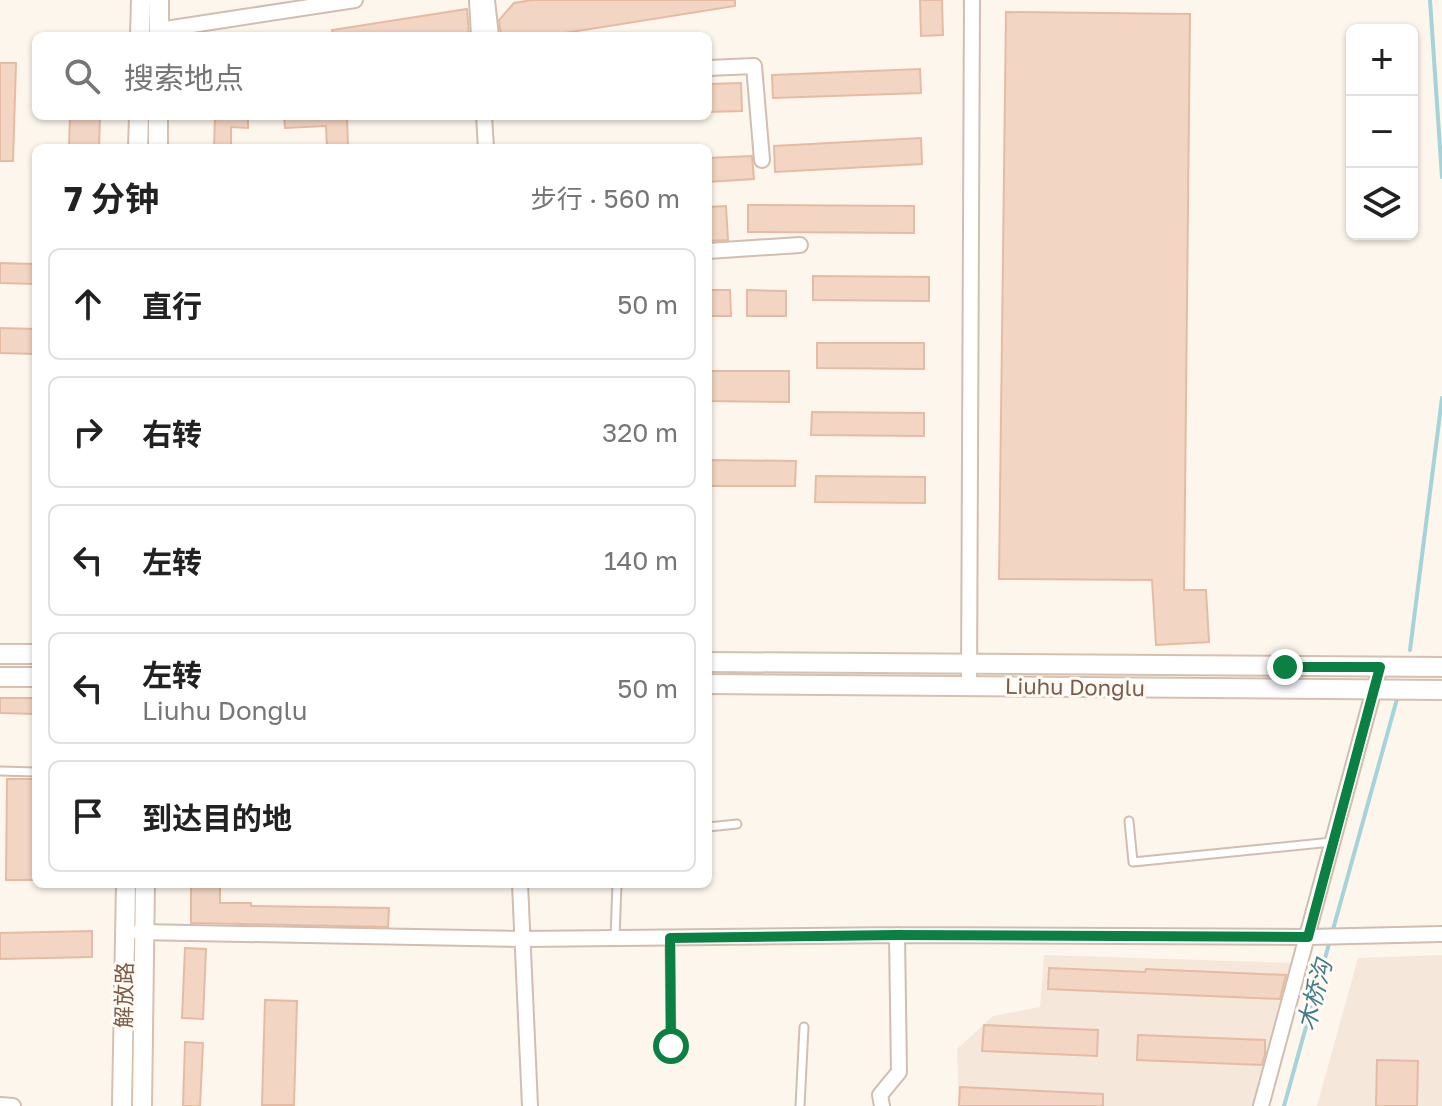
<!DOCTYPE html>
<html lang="zh">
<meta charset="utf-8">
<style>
body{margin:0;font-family:"Golos Text","Noto Sans SC",sans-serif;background:#f2f2f2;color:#222}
.controls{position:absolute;right:24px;top:24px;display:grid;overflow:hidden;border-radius:12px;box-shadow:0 2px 6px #0004}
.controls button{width:72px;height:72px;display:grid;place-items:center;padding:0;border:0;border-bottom:2px solid #e0e0e0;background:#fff;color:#222;font:40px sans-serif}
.stop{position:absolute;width:24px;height:24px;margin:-18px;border:6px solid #0b8043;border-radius:50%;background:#fff}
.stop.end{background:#0b8043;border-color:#fff;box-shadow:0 2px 8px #0008}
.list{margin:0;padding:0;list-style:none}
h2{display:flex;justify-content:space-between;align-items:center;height:104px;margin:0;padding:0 32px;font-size:34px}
h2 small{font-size:26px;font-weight:400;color:#767676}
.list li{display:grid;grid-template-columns:52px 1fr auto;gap:24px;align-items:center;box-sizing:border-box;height:112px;margin:0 16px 16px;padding:0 16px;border:2px solid #e0e0e0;border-radius:12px}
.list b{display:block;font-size:30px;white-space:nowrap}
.list p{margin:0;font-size:26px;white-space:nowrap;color:#767676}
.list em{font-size:26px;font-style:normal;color:#767676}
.icon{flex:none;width:44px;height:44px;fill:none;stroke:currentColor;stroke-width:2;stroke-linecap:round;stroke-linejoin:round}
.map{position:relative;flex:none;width:1442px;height:1106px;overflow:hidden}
.search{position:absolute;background:#fff;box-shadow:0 2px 6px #0004;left:32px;top:32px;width:680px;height:88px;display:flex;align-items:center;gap:20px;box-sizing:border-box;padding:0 28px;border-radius:12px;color:#767676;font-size:30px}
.panel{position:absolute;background:#fff;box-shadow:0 2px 6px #0004;left:32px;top:144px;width:680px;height:744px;border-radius:12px}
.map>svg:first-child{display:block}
</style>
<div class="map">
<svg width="1442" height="1106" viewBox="0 0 1442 1106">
<rect width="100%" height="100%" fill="#fdf6ec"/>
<path fill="#f5e8da" d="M1044,955L1295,963L1257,1106H959L957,1049L993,1016L1040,1007Z
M1442,955V1106H1317L1358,958Z"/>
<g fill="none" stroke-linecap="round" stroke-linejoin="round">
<path stroke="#a5d3da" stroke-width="4" d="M1430,0L1442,177
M1410,650L1442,398
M1284,1106L1397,699"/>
</g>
<path fill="#f3d5c3" stroke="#e6bba3" stroke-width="2" d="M532,0H735V6L546,36H501L499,20L514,3Z
M920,0H942L943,35L921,36Z
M467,9L469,34L333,36L332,30Z
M1006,12L1190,14L1184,590H1206L1209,642L1156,645L1152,580L999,579Z
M0,63H16L13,161H0Z
M920,69L921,93L773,98L772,75Z
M741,83L742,111L708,112V84Z
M70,116H100L99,148H69Z
M215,116H248V128L231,127V148H214Z
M284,116H347L348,148H327L326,126L285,128Z
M921,138L922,164L775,172L774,146Z
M752,156L754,179L708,182V158Z
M748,205L914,206V233L748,232Z
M726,206L728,240L708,241V207Z
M0,263L36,264V284L0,283Z
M813,276L929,277V301L813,300Z
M708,290H730L731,316H708Z
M747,290L786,291V316H747Z
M0,328L36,329V354L0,353Z
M817,343H924V369L817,368Z
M708,371H789V402L708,401Z
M812,412L924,413V436L811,435Z
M708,460L796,461L795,486H708Z
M816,476L925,477V503L815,502Z
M0,698H36V714L0,713Z
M7,779H36V880H6Z
M191,884H220V903H251V906L389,908L388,927L191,923Z
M92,931V957L0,959V933Z
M185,948L206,949L203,1019L182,1018Z
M1049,968L1145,972L1146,969L1286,975L1280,999L1048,989Z
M265,1000L297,1001L294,1105H262Z
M984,1025L1098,1030L1097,1056L982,1051Z
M1138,1035L1265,1040V1054L1262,1065L1137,1060Z
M185,1042L203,1043L200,1106H183Z
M1377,1060L1418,1061L1417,1106H1376Z
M960,1087L1103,1094V1106H959Z"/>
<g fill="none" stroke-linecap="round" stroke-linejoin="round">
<defs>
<path id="lane" d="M0,771L36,772
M1129,821L1133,862L1332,842
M708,827L737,824
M615,938L617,884
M670,938L671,1046
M800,1106L804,1027"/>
<path id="street" d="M477,0L479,36
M487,0L491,36
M159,30L355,0
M708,68L754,66L762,160
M484,116L486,148
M708,251L800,245
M969,686L972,0
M520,884L530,1106
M138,932L522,939L897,935L1308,937L1442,934
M0,1105L13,1106
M882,1106L880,1095L899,1072L897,935
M1261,1106L1380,667"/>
<path id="secondary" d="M140,36L141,0
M159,36V0
M138,148L139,116
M158,148V116
M0,654H36
M708,662L1442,667
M0,677H36
M708,684L1442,690
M122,1106L126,884
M142,1106L145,884"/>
</defs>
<use href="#lane" stroke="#d1beb0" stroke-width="11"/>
<use href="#street" stroke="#d1beb0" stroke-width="18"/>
<use href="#secondary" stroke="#d6c0b0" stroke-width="22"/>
<use href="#lane" stroke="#fff" stroke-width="7"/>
<use href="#street" stroke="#fff" stroke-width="14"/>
<use href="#secondary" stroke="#fff" stroke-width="18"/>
</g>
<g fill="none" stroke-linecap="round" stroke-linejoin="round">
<path stroke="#0b8043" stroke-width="10" d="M671,1046L670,938L897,935L1308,937L1380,667H1285"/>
</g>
<g text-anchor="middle" stroke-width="6" stroke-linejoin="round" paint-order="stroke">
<g font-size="22" fill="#7a5c4d" stroke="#fffaf3">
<text transform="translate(1075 687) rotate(1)" y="8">Liuhu Donglu</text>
<text transform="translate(124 995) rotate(-89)" y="8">解放路</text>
</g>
<g font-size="24" font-style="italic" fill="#437c86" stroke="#fffaf3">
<text transform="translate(1315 995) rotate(-75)" y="8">木桥沟</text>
</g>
</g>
</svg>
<div class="controls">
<button>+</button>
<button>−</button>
<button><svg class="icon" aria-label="layers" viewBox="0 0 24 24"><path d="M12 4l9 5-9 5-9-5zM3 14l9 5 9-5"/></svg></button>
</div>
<div class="stop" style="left:671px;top:1046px"></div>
<div class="stop end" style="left:1285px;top:667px"></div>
<div class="search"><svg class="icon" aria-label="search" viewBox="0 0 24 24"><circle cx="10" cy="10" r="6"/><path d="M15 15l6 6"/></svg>搜索地点</div>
<section class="panel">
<h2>7 分钟<small>步行 · 560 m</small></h2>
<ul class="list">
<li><svg class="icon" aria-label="ahead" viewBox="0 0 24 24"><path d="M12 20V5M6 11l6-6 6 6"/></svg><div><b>直行</b></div><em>50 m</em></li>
<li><svg class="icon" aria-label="right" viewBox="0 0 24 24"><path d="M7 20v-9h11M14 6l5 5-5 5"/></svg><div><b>右转</b></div><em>320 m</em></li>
<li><svg class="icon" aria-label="left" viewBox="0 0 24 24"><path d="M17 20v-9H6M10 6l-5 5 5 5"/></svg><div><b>左转</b></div><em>140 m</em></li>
<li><svg class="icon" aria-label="left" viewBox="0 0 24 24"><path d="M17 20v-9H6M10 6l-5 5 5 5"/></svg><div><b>左转</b><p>Liuhu Donglu</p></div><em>50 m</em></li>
<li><svg class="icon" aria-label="arrive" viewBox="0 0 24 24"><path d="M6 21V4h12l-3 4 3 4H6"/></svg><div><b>到达目的地</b></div></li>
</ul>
</section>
</div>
